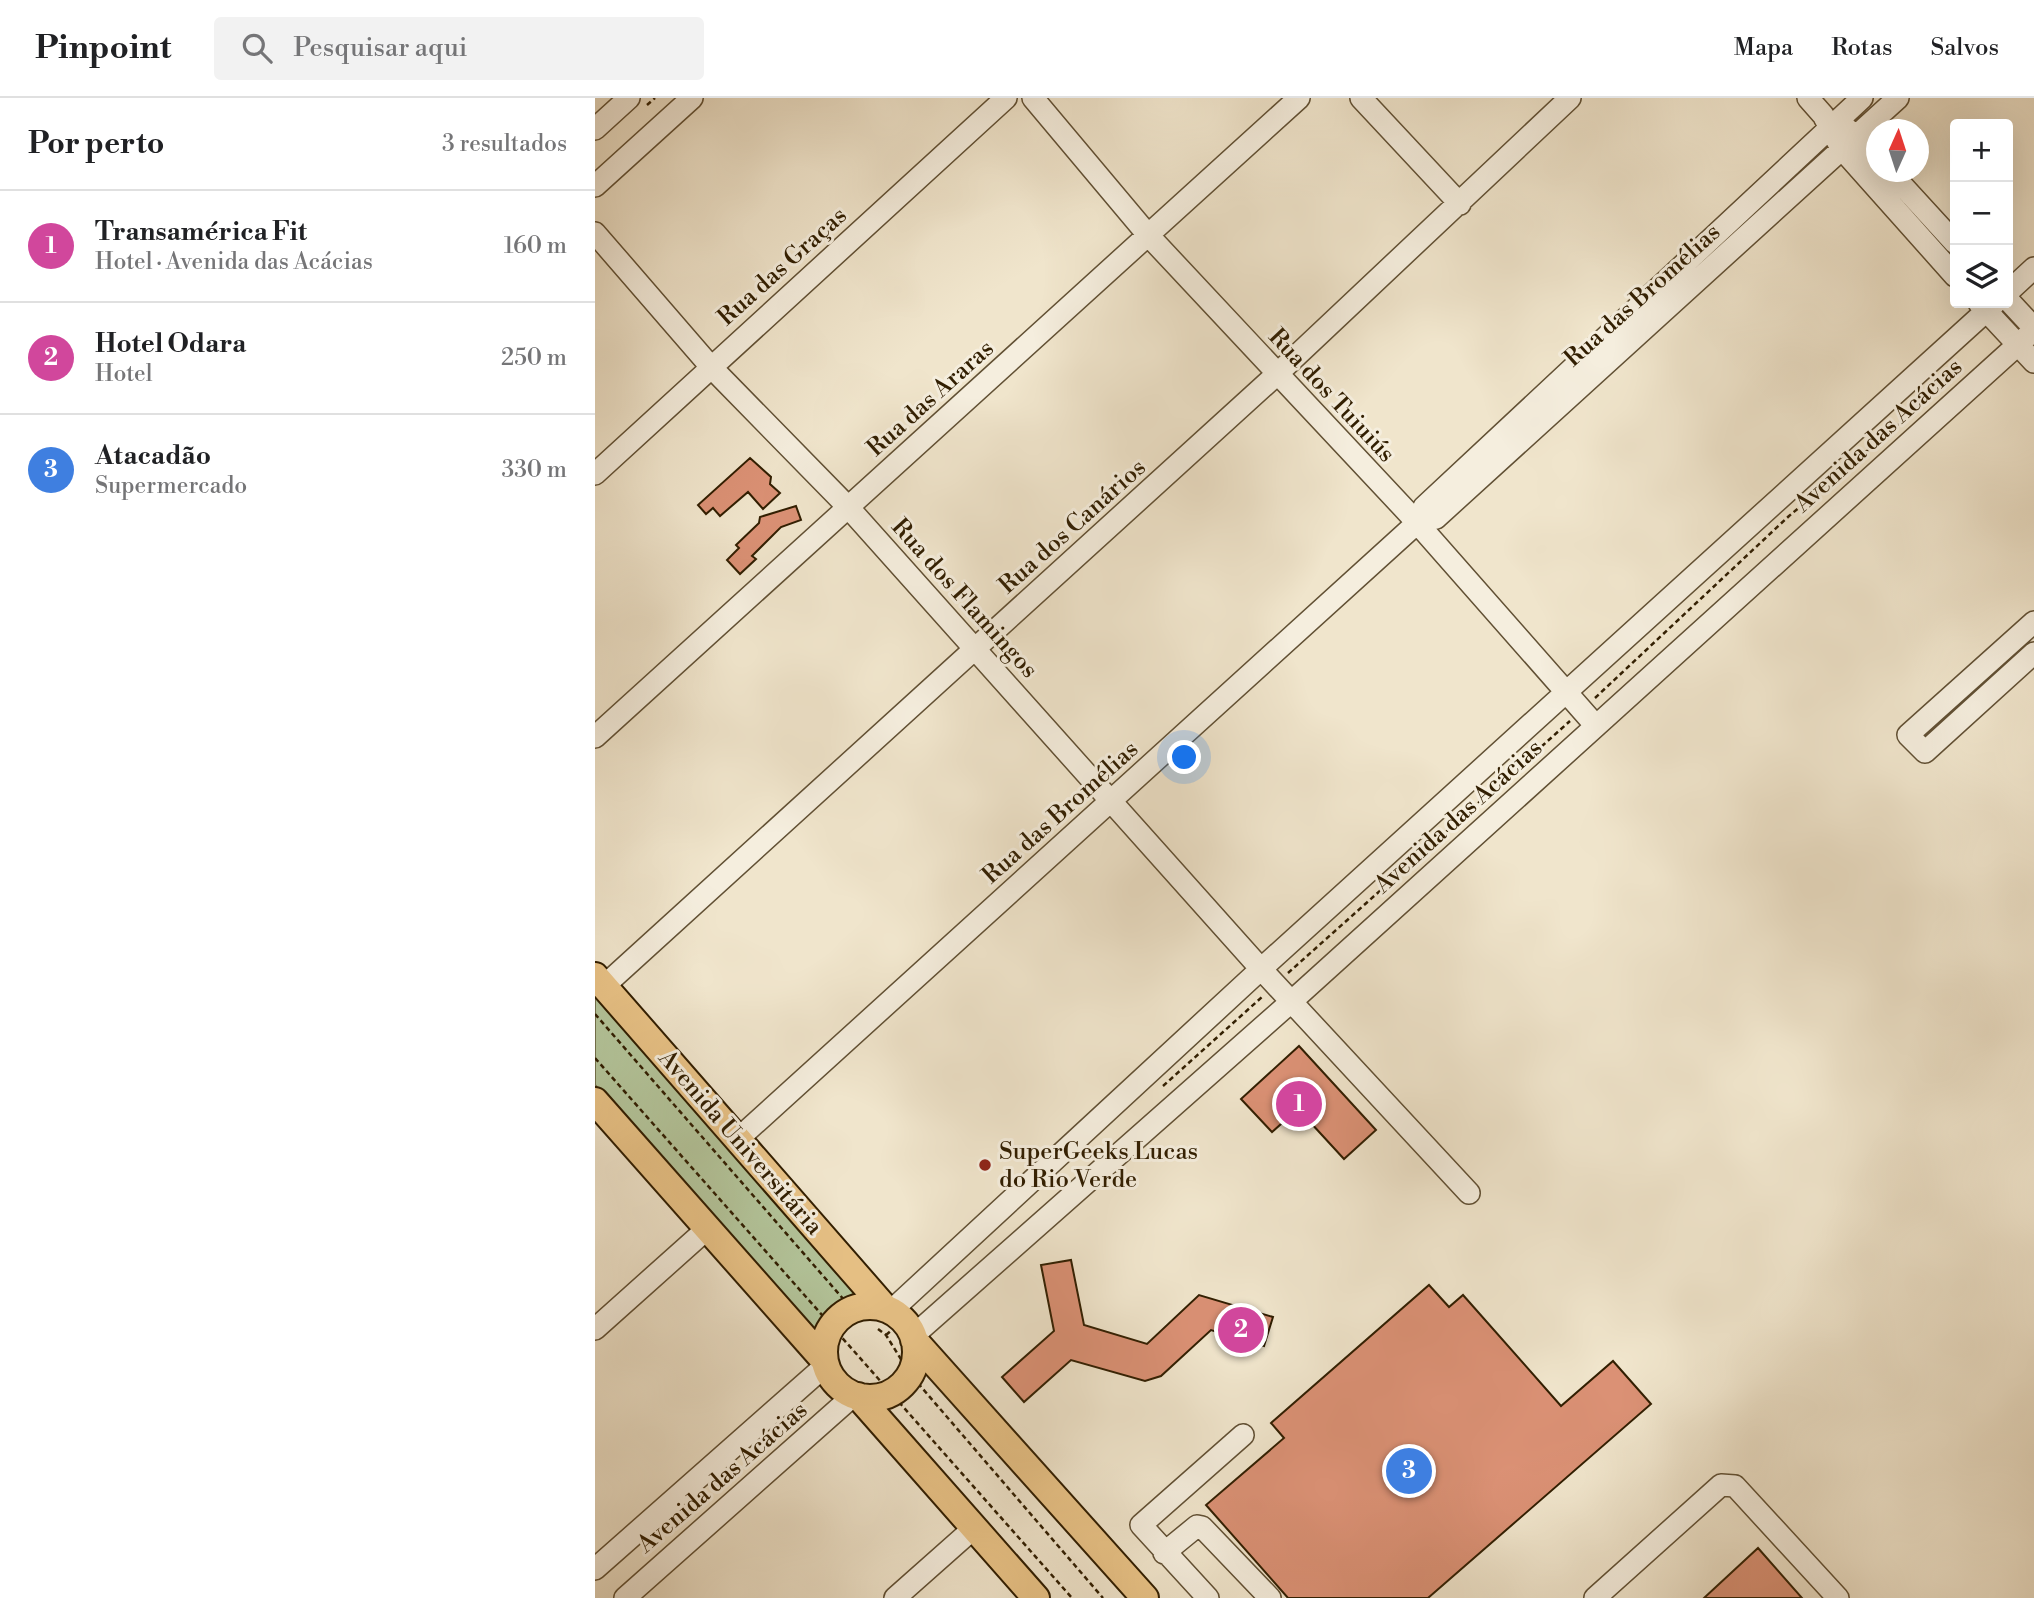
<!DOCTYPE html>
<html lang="pt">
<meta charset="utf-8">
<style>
body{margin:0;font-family:"Libre Bodoni",serif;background:#f2f2f2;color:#202124}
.controls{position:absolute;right:21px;top:21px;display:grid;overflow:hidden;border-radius:7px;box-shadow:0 7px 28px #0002}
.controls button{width:63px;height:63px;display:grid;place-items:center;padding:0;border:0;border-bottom:2px solid #e0e0e0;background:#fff;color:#202124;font:35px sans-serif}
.compass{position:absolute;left:1271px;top:21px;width:63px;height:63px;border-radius:50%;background:#fff;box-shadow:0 7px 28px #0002;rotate:3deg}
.you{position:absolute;left:590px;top:660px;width:24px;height:24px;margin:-18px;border:5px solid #fff;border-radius:50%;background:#1a73e8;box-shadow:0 0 0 10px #1a73e833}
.badge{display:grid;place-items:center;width:46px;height:46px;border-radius:50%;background:#111827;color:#fff;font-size:23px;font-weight:700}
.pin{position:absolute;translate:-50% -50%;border:4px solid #fff;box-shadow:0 2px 7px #0006}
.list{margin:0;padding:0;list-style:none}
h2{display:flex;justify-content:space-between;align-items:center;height:91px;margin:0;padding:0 28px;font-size:30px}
h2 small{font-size:23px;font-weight:400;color:#757577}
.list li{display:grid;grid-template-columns:46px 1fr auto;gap:21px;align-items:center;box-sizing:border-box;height:112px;padding:0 28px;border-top:2px solid #e0e0e0}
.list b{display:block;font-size:26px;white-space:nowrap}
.list p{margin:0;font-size:23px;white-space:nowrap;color:#757577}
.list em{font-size:23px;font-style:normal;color:#757577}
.icon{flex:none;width:38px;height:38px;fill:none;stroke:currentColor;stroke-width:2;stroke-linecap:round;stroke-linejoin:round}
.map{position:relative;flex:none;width:1439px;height:1500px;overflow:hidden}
header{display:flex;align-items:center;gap:42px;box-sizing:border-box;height:98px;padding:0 35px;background:#fff;border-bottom:2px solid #e0e0e0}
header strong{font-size:33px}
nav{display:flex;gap:38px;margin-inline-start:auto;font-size:24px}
.search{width:490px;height:63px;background:#f2f2f2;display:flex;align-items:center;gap:18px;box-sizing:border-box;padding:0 24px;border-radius:7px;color:#757577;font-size:26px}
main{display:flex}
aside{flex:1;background:#fff}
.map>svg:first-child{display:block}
</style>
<header>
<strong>Pinpoint</strong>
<div class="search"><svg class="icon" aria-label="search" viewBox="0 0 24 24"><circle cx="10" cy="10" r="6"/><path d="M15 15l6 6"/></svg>Pesquisar aqui</div>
<nav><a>Mapa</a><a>Rotas</a><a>Salvos</a></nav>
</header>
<main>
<aside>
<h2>Por perto<small>3 resultados</small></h2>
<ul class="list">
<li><span class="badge" style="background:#d1479c">1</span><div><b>Transamérica Fit</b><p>Hotel · Avenida das Acácias</p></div><em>160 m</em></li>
<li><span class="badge" style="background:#d1479c">2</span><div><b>Hotel Odara</b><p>Hotel</p></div><em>250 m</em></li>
<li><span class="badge" style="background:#3f7fe0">3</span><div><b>Atacadão</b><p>Supermercado</p></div><em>330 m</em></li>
</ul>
</aside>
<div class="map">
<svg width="1439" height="1500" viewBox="0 0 1439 1500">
<rect width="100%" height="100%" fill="#f0e5cc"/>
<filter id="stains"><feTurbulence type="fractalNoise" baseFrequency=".00286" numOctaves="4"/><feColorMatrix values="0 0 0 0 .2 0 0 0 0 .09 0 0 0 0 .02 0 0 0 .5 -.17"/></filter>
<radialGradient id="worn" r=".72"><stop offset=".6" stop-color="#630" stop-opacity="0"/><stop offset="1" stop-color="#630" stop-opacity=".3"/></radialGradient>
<path fill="#b4c69c" stroke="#72724e" stroke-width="2" d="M0,893L269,1197C249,1208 229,1217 223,1241L0,987Z"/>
<path fill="#db9175" stroke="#311e01" stroke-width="2" d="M155,360L176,379L175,386L185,395L168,411L153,394L125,418L118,410L111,416L103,407Z
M201,408L206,422L186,429L157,458L161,461L145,476L132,462L144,450L141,447L164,425L165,419Z
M704,948L781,1032L749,1061L703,1011L677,1034L646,1001Z
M476,1162L489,1227L552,1246L604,1197L678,1219L669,1248L616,1232L566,1278L550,1283L476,1262L429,1304L407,1279L459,1233L446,1167Z
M834,1187L854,1209L868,1197L966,1308L1018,1263L1056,1306L833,1500H693L611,1407L689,1340L676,1325Z
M1163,1450L1207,1500H1109Z"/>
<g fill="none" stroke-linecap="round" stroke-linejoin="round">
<defs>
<path id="minor" d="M438,0L553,137L817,419L1001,628
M766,0L865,106
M1213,0L1228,17L1246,50L1360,178
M1251,30L1282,59
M0,31L34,0
M1295,74L1360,145
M0,88L97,0
M0,135L116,269L253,409L666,871L874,1095
M1413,194L1439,170
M1413,202L1439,230
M1384,205L1439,264
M0,376L411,0
M822,425L841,420L1303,0
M1439,524L1313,637L1330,654L1439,555
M0,639L704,0
M9,888L681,277L975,0
M143,1041L822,425L829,409L1267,0
M296,1213L666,871L1400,205
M0,1231L113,1130
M318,1238L697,903L1439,232
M569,1455L602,1428L607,1429L675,1500
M0,1471L231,1267
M30,1500L259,1297
M300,1500L379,1430
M613,1500L546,1427L648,1337
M1000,1500L1126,1387L1140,1388L1243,1500"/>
<path id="major" d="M0,878L291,1211
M0,1003L229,1262
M229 1254a46 46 0 1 1 92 0a46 46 0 1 1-92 0Z
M319,1242L550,1500
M263,1298L441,1500"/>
</defs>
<use href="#minor" stroke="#615034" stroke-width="24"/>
<use href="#major" stroke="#311e01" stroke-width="30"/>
<path stroke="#311e01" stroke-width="2.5" stroke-dasharray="5 3.5" stroke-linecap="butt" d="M52,7L60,0
M1000,600L1194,418L1326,308
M693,875L975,623
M0,916L257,1211L272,1222
M0,960L477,1500
M568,988L667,899
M283,1231L291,1237L315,1276L508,1500
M291,1237L298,1231"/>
<use href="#minor" stroke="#f5eede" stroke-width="21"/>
<use href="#major" stroke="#e8c286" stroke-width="26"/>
</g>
<circle fill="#8f2418" stroke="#f5eede" stroke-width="2.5" cx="390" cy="1067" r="7"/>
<g text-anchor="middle" stroke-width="6" stroke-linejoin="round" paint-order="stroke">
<g font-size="24" fill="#311e01" stroke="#f5eede">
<text transform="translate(187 168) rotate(-42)" y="8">Rua das Graças</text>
<text transform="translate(1047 197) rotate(-42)" y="8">Rua das Bromélias</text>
<text transform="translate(737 297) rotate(47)" y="8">Rua dos Tuiuiús</text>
<text transform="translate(335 300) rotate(-42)" y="8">Rua das Araras</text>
<text transform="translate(1283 337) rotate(-42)" y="8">Avenida das Acácias</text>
<text transform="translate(477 428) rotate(-42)" y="8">Rua dos Canários</text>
<text transform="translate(370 500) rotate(48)" y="8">Rua dos Flamingos</text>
<text transform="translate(465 714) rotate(-42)" y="8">Rua das Bromélias</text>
<text transform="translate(863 718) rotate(-42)" y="8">Avenida das Acácias</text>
<text transform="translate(146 1044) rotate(49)" y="8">Avenida Universitária</text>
<text transform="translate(127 1379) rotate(-41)" y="8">Avenida das Acácias</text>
</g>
<g font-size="24" fill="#311e01" stroke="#f5eede" text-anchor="start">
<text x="404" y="1061">SuperGeeks Lucas<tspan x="404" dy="28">do Rio Verde</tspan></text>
</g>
</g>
<rect width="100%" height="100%" filter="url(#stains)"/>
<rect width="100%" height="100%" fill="url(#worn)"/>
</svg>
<div class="controls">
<button>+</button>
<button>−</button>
<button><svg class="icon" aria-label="layers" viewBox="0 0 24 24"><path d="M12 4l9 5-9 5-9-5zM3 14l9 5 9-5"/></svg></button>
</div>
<svg class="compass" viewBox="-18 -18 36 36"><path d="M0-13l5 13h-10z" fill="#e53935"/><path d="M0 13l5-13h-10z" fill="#757577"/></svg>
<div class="you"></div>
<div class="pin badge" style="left:704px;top:1006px;background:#d1479c">1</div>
<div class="pin badge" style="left:646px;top:1232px;background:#d1479c">2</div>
<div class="pin badge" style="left:814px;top:1373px;background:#3f7fe0">3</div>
</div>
</main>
